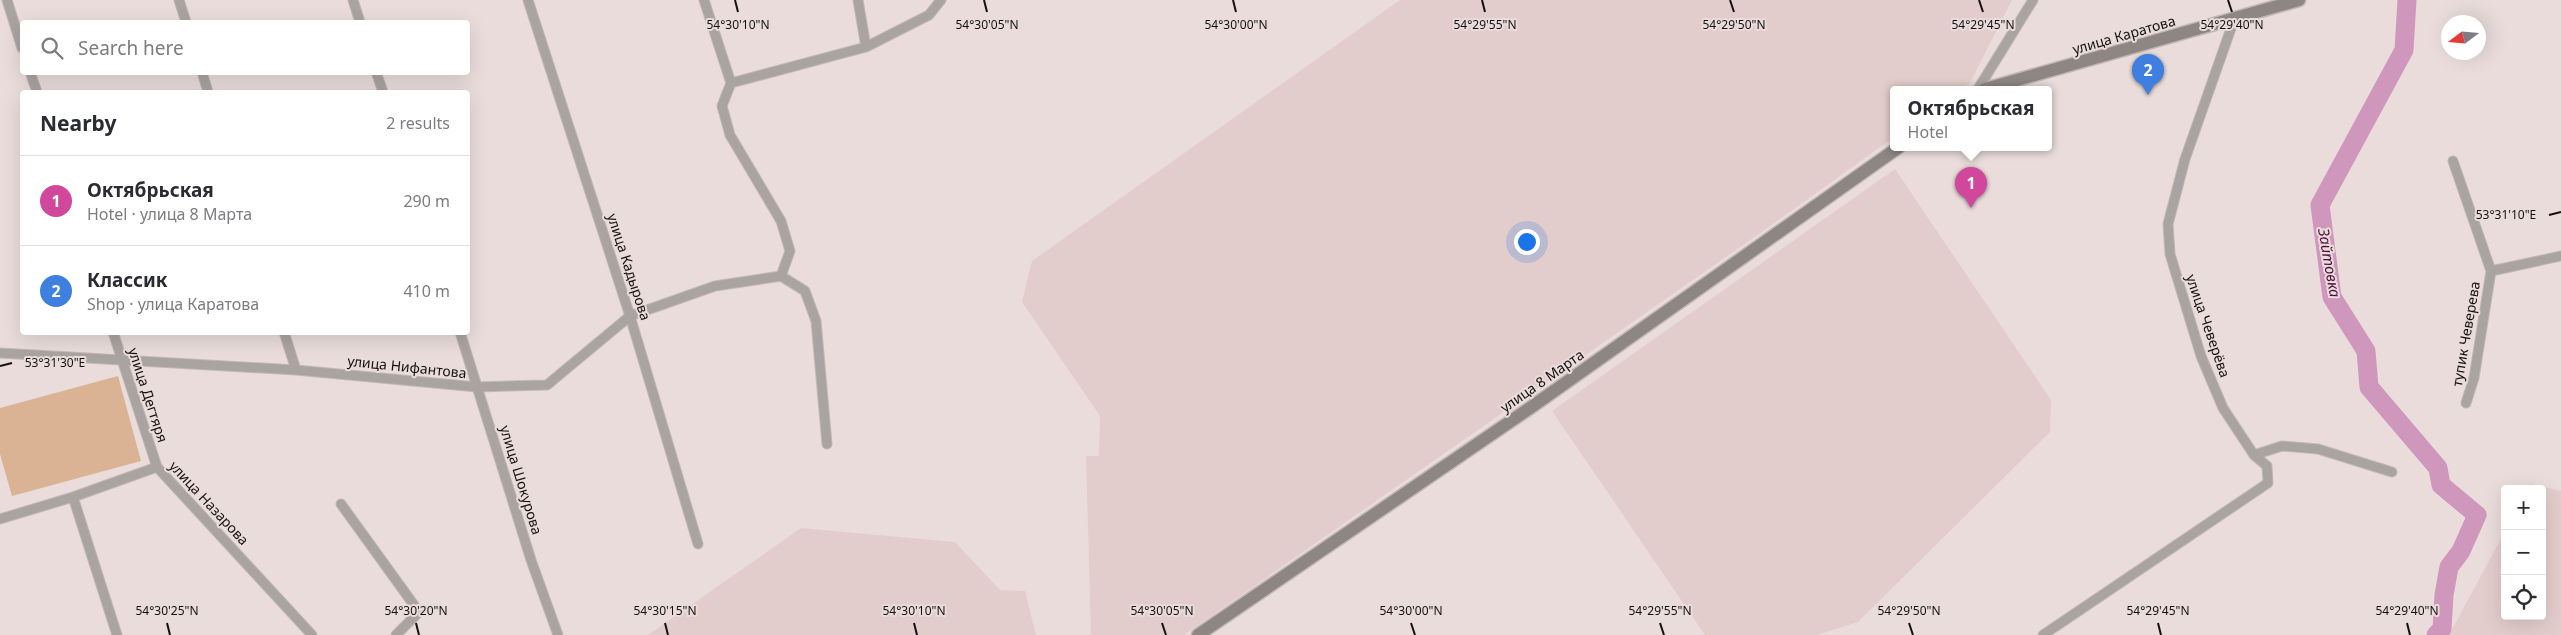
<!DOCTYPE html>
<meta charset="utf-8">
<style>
body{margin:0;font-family:"Noto Sans",sans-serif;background:#f2f2f3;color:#2b2b33}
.controls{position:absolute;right:15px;bottom:15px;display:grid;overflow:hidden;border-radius:5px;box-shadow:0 5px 20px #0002}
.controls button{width:45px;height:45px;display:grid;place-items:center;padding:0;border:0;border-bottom:1px solid #e1e1e2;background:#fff;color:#2b2b33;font:25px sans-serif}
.compass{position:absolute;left:2441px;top:15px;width:45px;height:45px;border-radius:50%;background:#fff;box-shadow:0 5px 20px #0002;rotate:254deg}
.you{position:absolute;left:1526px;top:241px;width:18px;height:18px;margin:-12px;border:4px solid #fff;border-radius:50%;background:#1a73e8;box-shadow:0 0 0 8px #1a73e833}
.badge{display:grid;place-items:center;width:32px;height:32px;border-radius:50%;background:#6363dc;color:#fff;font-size:16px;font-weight:700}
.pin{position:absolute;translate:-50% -41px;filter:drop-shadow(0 1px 2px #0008)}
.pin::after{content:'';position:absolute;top:26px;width:18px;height:15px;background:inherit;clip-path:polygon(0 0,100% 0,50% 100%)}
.popup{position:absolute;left:1890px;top:86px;width:162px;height:65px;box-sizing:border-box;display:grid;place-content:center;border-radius:5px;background:#fff;filter:drop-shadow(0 1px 4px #0005);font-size:16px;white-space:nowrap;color:#7c7c81}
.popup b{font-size:19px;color:#2b2b33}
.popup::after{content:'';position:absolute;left:50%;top:100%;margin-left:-10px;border:10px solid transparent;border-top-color:#fff}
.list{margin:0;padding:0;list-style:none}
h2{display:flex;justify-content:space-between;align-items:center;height:65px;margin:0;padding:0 20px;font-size:21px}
h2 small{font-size:16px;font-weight:400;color:#7c7c81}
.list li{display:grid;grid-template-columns:32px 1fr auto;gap:15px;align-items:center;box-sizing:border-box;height:90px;padding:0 20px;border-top:1px solid #e1e1e2}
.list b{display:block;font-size:19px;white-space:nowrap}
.list p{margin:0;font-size:16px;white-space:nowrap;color:#7c7c81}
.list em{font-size:16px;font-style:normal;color:#7c7c81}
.icon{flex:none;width:28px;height:28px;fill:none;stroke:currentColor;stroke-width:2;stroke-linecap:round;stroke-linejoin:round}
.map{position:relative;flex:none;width:2561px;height:635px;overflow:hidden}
.search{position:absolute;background:#fff;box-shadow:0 5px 20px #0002;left:20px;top:20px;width:450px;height:55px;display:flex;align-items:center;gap:12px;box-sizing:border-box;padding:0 18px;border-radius:5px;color:#7c7c81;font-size:19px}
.panel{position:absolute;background:#fff;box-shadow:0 5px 20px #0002;left:20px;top:90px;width:450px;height:245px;border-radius:5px}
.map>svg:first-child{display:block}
</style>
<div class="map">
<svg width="2561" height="635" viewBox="0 0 2561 635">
<rect width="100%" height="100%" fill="#e9dcdb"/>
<path fill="#e3cdcc" d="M1400,0H2012L1970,83L1961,89H1894L1893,138L1759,234L1184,635H1091L1086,456H1099L1100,416L1022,302L1032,261Z
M1895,169L2051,400L2050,432L1858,622L1817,635H1705L1552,411Z
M2530,484L2561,491V635H2449L2505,531V616H2542V489H2528Z
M801,528L955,542L1000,590L1025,591L1036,635H648Z"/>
<path fill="#d9b393" d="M118,376L141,461L12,496L0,454V408Z"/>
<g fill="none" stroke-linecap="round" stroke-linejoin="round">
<path stroke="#cf97bc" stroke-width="19" d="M2407,0L2404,50L2320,205L2332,297L2366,351L2369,387L2438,468L2441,485L2477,515L2461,551L2449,567L2444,595L2442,629L2436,635"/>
<defs>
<path id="minor" d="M7,0L22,48
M179,0L186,22
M353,0L360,22
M528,0L630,316L698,544
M704,0L731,83L722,106L730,135L781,221L790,251L781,276L805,291L816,321L827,444
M858,0L866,47
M30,72L37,92
M202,72L208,92
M376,72L383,92
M731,83L866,47L929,15L941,0
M1978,89L2033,0
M2453,161L2491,271L2561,256
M113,332L157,467
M284,332L296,370
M460,332L531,560L558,635
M0,353L296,370L477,387L547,385L630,316L715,286L781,276
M2466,403L2474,378L2491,271
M2254,455L2282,446L2318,449L2392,472
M73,497L117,635
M341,504L419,612L396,635
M0,519L73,497L157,467L312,635
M2043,635L2268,483L2267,466L2254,455L2223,408L2201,356L2170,254L2168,224L2185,159L2234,20"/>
<path id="secondary" d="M1985,89L2299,0
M1198,635L1530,408L1899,147"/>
</defs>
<use href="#minor" stroke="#c3b7b6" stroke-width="11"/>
<use href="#secondary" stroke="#c3b7b6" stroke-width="15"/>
<use href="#minor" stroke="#a9a3a2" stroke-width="9"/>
<use href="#secondary" stroke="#8e8683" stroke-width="12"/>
</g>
<path fill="none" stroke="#141010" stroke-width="2" d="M735,0L738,12M984,0L987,12M1233,0L1236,12M1482,0L1485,12M1730,0L1734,12M1979,0L1983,12M2228,0L2232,12M2549,215L2561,212M0,366L12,363M167,623L170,635M416,623L419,635M665,623L668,635M914,623L917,635M1162,623L1166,635M1411,623L1415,635M1660,623L1664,635M1909,623L1913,635M2158,623L2161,635M2407,623L2410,635"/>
<g text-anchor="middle" stroke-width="4" stroke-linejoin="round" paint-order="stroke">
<g font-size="14" fill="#141010" stroke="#e9dcdb">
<text transform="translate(2124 35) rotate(-16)" y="5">улица Каратова</text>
<text transform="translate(629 267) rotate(72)" y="5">улица Кадырова</text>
<text transform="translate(2208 326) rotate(71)" y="5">улица Чеверёва</text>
<text transform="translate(2466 334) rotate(-80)" y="5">тупик Чеверева</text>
<text transform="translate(407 367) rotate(6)" y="5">улица Нифантова</text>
<text transform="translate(1542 381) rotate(-35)" y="5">улица 8 Марта</text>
<text transform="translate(148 395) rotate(72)" y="5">улица Дегтяря</text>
<text transform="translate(521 480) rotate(73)" y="5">улица Шокурова</text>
<text transform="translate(209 503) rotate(47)" y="5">улица Назарова</text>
</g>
<g font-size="15" font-style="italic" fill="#4f0c3e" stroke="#e9dcdb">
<text transform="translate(2329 263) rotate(80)" y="5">Зайтовка</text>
</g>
</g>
<g font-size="12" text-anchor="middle" fill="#141010" stroke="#e9dcdb" stroke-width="4" stroke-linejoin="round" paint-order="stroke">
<text x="738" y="29">54°30'10"N</text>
<text x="987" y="29">54°30'05"N</text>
<text x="1236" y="29">54°30'00"N</text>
<text x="1485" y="29">54°29'55"N</text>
<text x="1734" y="29">54°29'50"N</text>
<text x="1983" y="29">54°29'45"N</text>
<text x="2232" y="29">54°29'40"N</text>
<text x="2506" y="219">53°31'10"E</text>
<text x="55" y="367">53°31'30"E</text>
<text x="167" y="615">54°30'25"N</text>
<text x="416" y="615">54°30'20"N</text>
<text x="665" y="615">54°30'15"N</text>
<text x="914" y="615">54°30'10"N</text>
<text x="1162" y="615">54°30'05"N</text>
<text x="1411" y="615">54°30'00"N</text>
<text x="1660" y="615">54°29'55"N</text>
<text x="1909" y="615">54°29'50"N</text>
<text x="2158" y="615">54°29'45"N</text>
<text x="2407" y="615">54°29'40"N</text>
</g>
</svg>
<div class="controls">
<button>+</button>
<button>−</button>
<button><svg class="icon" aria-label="locate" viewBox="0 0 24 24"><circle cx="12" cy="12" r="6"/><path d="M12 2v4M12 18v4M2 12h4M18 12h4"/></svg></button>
</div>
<svg class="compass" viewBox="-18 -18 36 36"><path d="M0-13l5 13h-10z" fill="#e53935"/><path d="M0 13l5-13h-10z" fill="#7c7c81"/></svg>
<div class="you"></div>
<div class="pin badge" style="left:1971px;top:208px;background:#d1479c">1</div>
<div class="popup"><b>Октябрьская</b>Hotel</div>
<div class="pin badge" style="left:2148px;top:95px;background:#3f7fe0">2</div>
<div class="search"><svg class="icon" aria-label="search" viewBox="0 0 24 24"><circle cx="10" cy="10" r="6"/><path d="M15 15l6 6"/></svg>Search here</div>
<section class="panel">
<h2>Nearby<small>2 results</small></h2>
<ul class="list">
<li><span class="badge" style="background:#d1479c">1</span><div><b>Октябрьская</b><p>Hotel · улица 8 Марта</p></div><em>290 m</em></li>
<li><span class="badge" style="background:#3f7fe0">2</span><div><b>Классик</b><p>Shop · улица Каратова</p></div><em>410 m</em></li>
</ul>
</section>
</div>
